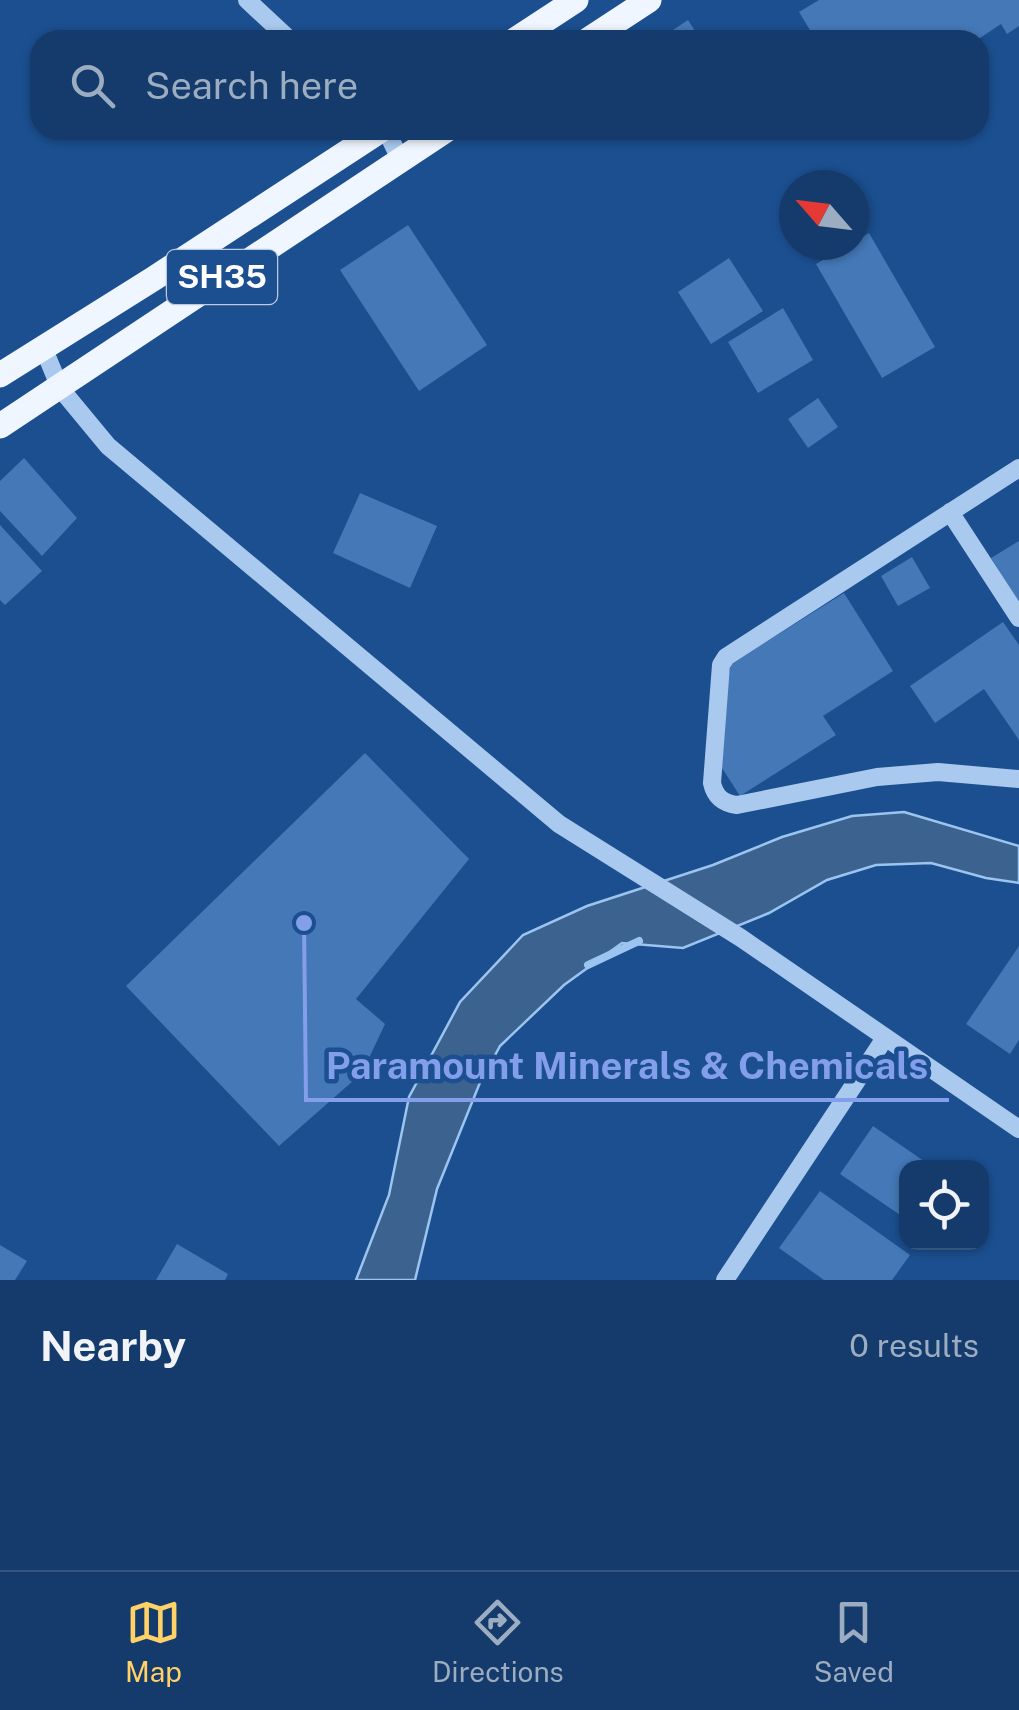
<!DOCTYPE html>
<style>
body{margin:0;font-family:"Public Sans",sans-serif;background:#214673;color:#f1f3f6}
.controls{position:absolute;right:30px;bottom:30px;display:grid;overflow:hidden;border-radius:20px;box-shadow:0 2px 8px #0004}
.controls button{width:90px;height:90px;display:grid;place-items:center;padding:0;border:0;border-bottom:2px solid #33557e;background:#143b6b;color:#f1f3f6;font:50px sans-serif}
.compass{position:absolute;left:779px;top:170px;width:90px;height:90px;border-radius:50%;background:#143b6b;box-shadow:0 2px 8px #0004;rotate:298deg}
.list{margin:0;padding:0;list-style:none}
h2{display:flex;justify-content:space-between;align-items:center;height:130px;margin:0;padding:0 40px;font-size:42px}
h2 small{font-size:32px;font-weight:400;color:#9dadc1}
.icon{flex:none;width:55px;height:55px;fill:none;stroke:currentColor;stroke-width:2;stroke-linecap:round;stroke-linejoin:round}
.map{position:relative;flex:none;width:1019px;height:1280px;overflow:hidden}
.search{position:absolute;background:#143b6b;box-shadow:0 2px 8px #0004;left:30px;right:30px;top:30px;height:110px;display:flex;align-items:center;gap:25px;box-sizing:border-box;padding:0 35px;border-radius:30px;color:#9dadc1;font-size:38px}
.sheet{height:290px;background:#143b6b}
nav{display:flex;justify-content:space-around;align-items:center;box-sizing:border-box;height:140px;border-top:2px solid #33557e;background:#143b6b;font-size:28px;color:#9dadc1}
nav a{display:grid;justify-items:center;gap:5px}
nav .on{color:#ffd166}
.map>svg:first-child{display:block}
</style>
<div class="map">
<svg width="1019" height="1280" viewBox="0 0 1019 1280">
<rect width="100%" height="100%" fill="#1b4f8f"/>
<path fill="#3c6290" stroke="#9cc4f0" stroke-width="2.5" d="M904,812L1019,846V883L986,878L931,863L876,865L827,880L769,913L683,948L622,943L564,985L500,1046L479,1085L437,1189L415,1280H356L389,1195L409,1097L460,1002L523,935L587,906L713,865L782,837L852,816Z"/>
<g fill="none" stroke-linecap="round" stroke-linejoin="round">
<path stroke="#9cc4f0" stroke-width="8" d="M588,965L639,941"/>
</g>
<path fill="#4478b7" d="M819,0H1019V26L1007,34L1001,24L977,40H816L799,12Z
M688,20L701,40H658Z
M408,225L487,345L419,391L340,270Z
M869,233L935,347L882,378L816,264L849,245H854V242Z
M729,258L763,311L711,344L678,292Z
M783,308L813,360L758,393L728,342Z
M818,398L838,427L808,448L788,419Z
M24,458L77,518L42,556L0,511V481Z
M360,493L437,526L410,588L333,553Z
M0,525L42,571L5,605L0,600Z
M1019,541V604L991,558Z
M912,557L930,588L898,606L881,576Z
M844,593L893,671L823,716L836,735L740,796L722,768L720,717L731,664Z
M1003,622L1019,645V740L984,689L935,723L910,686Z
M365,753L469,859L356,999L385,1024L362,1073L279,1146L126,986Z
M1019,946V1040L1010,1054L966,1024Z
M873,1126L934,1168H906V1219L840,1174Z
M820,1191L910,1255L892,1280H824L779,1248Z
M177,1244L228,1274L225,1280H156Z
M0,1245L27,1261L15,1280H0Z"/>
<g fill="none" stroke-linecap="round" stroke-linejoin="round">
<path stroke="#a9c9ee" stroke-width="18" d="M247,0L290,40
M386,130L400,159
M43,347L60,388L108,446L559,824L741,938L1019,1129
M1019,468L726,657L721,665L712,783C715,797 723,803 737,805L877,777L938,772L1019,779
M950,512L1019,618
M725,1280L885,1038"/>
<path stroke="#f0f6ff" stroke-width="25" d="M515,40L576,0
M588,40L649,0
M0,375L153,279L381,130
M0,426L446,130"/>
</g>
<g text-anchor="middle" stroke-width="9" stroke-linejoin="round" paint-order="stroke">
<rect fill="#1b4f8f" stroke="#bbcadd" stroke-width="2.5" x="167" y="250" width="110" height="54" rx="8"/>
<g font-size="32" font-weight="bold" fill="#fff">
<text x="222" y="288">SH35</text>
</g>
</g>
<path fill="none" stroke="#839eea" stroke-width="4" d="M304 923L306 1100H949"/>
<circle fill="#839eea" stroke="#1b4f8f" stroke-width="4" cx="304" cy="923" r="10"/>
<g font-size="38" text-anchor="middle" font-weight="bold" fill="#839eea" stroke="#1b4f8f" stroke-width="9" stroke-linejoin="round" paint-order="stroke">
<text x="627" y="1079">Paramount Minerals &amp; Chemicals</text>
</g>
</svg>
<div class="controls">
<button><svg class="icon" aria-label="locate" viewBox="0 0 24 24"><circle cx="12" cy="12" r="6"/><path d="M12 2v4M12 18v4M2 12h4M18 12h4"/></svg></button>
</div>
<svg class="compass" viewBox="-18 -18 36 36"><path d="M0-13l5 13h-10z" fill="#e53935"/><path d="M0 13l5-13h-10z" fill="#9dadc1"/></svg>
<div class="search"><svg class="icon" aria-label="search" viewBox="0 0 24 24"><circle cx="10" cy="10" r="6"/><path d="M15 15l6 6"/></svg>Search here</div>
</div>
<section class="sheet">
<h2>Nearby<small>0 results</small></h2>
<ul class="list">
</ul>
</section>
<nav>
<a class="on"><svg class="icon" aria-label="map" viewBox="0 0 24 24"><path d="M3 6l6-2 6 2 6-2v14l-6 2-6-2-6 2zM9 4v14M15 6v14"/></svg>Map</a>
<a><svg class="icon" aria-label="directions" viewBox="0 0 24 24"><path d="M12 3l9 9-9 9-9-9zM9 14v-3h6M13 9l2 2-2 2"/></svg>Directions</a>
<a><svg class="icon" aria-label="saved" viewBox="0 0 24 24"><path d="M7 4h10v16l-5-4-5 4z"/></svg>Saved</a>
</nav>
